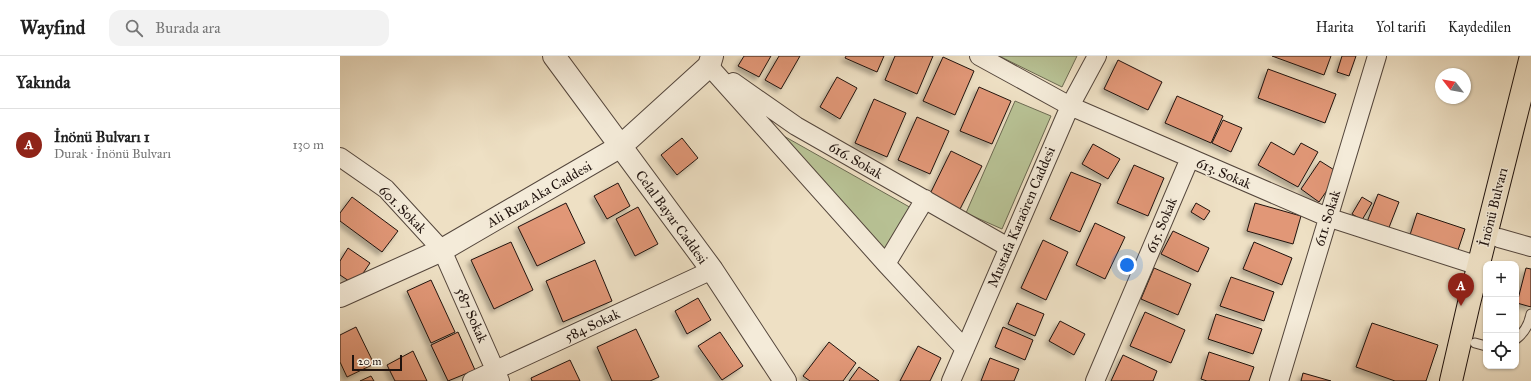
<!DOCTYPE html>
<html lang="tr">
<meta charset="utf-8">
<style>
body{margin:0;font-family:"IM FELL Great Primer",serif;background:#f2f2f2;color:#222}
.controls{position:absolute;right:12px;bottom:12px;display:grid;overflow:hidden;border-radius:8px;box-shadow:0 1px 3px #0004}
.controls button{width:36px;height:36px;display:grid;place-items:center;padding:0;border:0;border-bottom:1px solid #e0e0e0;background:#fff;color:#222;font:20px sans-serif}
.compass{position:absolute;left:1095px;top:12px;width:36px;height:36px;border-radius:50%;background:#fff;box-shadow:0 1px 3px #0004;rotate:301deg}
.scale{position:absolute;left:12px;bottom:10px;width:50px;box-sizing:border-box;padding-left:4px;border:2px solid #20130e;border-top:0;font-size:11px;line-height:14px;white-space:nowrap;color:#20130e;-webkit-text-stroke:3px #f4ebd9;paint-order:stroke}
.you{position:absolute;left:787px;top:209px;width:14px;height:14px;margin:-10px;border:3px solid #fff;border-radius:50%;background:#1a73e8;box-shadow:0 0 0 6px #1a73e833}
.badge{display:grid;place-items:center;width:26px;height:26px;border-radius:50%;background:#8f2418;color:#fff;font-size:13px;font-weight:700}
.pin{position:absolute;translate:-50% -33px;filter:drop-shadow(0 1px 2px #0008)}
.pin::after{content:'';position:absolute;top:21px;width:14px;height:12px;background:inherit;clip-path:polygon(0 0,100% 0,50% 100%)}
.list{margin:0;padding:0;list-style:none}
h2{display:flex;justify-content:space-between;align-items:center;height:52px;margin:0;padding:0 16px;font-size:17px}
h2 small{font-size:13px;font-weight:400;color:#767676}
.list li{display:grid;grid-template-columns:26px 1fr auto;gap:12px;align-items:center;box-sizing:border-box;height:72px;padding:0 16px;border-top:1px solid #e0e0e0}
.list b{display:block;font-size:15px;white-space:nowrap}
.list p{margin:0;font-size:13px;white-space:nowrap;color:#767676}
.list em{font-size:13px;font-style:normal;color:#767676}
.icon{flex:none;width:22px;height:22px;fill:none;stroke:currentColor;stroke-width:2;stroke-linecap:round;stroke-linejoin:round}
.map{position:relative;flex:none;width:1191px;height:325px;overflow:hidden}
header{display:flex;align-items:center;gap:24px;box-sizing:border-box;height:56px;padding:0 20px;background:#fff;border-bottom:1px solid #e0e0e0}
header strong{font-size:19px}
nav{display:flex;gap:22px;margin-inline-start:auto;font-size:14px}
.search{width:280px;height:36px;background:#f2f2f2;display:flex;align-items:center;gap:10px;box-sizing:border-box;padding:0 14px;border-radius:12px;color:#767676;font-size:15px}
main{display:flex}
aside{flex:1;background:#fff}
.map>svg:first-child{display:block}
</style>
<header>
<strong>Wayfind</strong>
<div class="search"><svg class="icon" aria-label="search" viewBox="0 0 24 24"><circle cx="10" cy="10" r="6"/><path d="M15 15l6 6"/></svg>Burada ara</div>
<nav><a>Harita</a><a>Yol tarifi</a><a>Kaydedilen</a></nav>
</header>
<main>
<aside>
<h2>Yakında<small></small></h2>
<ul class="list">
<li><span class="badge">A</span><div><b>İnönü Bulvarı 1</b><p>Durak · İnönü Bulvarı</p></div><em>130 m</em></li>
</ul>
</aside>
<div class="map">
<svg width="1191" height="325" viewBox="0 0 1191 325">
<defs>
<filter id="shadow"><feDropShadow dx="-3.5" dy="3.5" stdDeviation="2" flood-color="#0004"/></filter>
</defs>
<rect width="100%" height="100%" fill="#eee0c4"/>
<filter id="stains"><feTurbulence type="fractalNoise" baseFrequency=".005" numOctaves="4"/><feColorMatrix values="0 0 0 0 .2 0 0 0 0 .09 0 0 0 0 .02 0 0 0 .5 -.17"/></filter>
<radialGradient id="worn" r=".72"><stop offset=".6" stop-color="#630" stop-opacity="0"/><stop offset="1" stop-color="#630" stop-opacity=".3"/></radialGradient>
<path fill="#b8c295" stroke="#6c6a52" d="M659,0H737L722,31Z
M675,45L711,60L662,173L626,157Z
M442,79L573,153L545,198Z"/>
<path fill="#e19777" stroke="#20130e" filter="url(#shadow)" d="M404,0H431L419,21L398,10Z
M439,0H460L441,33L425,24Z
M506,0H544L537,16L505,2Z
M555,0H593L577,38L545,24Z
M932,0H991L984,19Z
M1002,0H1016L1009,20L997,16Z
M603,1L634,15L615,59L583,45Z
M778,4L822,26L808,54L764,33Z
M928,13L996,38L985,67L918,42Z
M497,21L517,32L500,63L480,51Z
M639,31L671,45L652,88L620,75Z
M837,40L883,60L871,87L825,67Z
M534,43L566,57L547,101L515,87Z
M577,61L609,75L590,118L558,104Z
M883,64L902,72L891,96L872,87Z
M342,82L358,102L337,119L321,99Z
M931,86L954,99L961,87L978,96L958,131L918,109Z
M753,88L780,103L768,123L742,108Z
M611,95L642,110L619,155L589,140Z
M980,105L999,117L979,146L961,133Z
M794,109L824,122L808,160L777,147Z
M731,116L761,128L740,176L710,163Z
M278,127L290,150L267,163L254,140Z
M1038,138L1059,146L1048,174L1027,166Z
M12,141L58,175L42,196L0,165V157Z
M1022,141L1032,147L1022,164L1012,158Z
M226,147L245,187L197,210L178,171Z
M856,147L870,155L864,164L851,156Z
M915,147L961,160L953,188L907,175Z
M298,151L318,188L295,200L276,163Z
M1077,157L1125,173L1117,197L1069,182Z
M755,167L785,181L765,223L736,209Z
M833,175L869,192L858,216L821,198Z
M703,184L728,196L706,244L681,232Z
M171,186L193,234L154,253L131,204Z
M914,186L952,202L942,229L903,213Z
M8,192L30,207L15,229L0,219V205Z
M255,204L272,245L223,266L206,225Z
M814,212L851,228L838,259L801,243Z
M1186,212L1191,213V251L1177,247Z
M891,221L934,236L924,265L880,250Z
M91,224L115,276L91,287L67,235Z
M358,242L371,264L347,278L335,255Z
M677,247L704,258L695,280L668,268Z
M805,256L845,274L831,307L790,290Z
M876,258L922,273L913,298L868,283Z
M720,265L745,278L734,299L709,285Z
M1032,267L1098,289L1086,325H1055L1016,311Z
M16,271L34,308L7,321L0,306V279Z
M663,271L693,284L685,304L655,291Z
M296,273L319,321L310,325H272L257,291Z
M118,276L135,314L108,325L91,289Z
M380,276L403,310L382,324L358,290Z
M489,286L516,307L503,325H470L463,320Z
M578,290L601,302L590,325H560Z
M73,295L87,325H55L47,309Z
M869,296L914,311L909,325H867L861,323Z
M783,299L817,315L813,325H771Z
M650,302L679,313L674,325H641Z
M230,304L240,325H192L191,322Z
M519,311L539,325H509Z
M963,317L991,325H961Z
M31,320L34,325H20Z"/>
<g fill="none" stroke-linecap="round" stroke-linejoin="round">
<defs>
<path id="service" d="M1176,283C1184,277 1189,268 1191,258
M1135,287L1146,290"/>
<path id="minor" d="M639,0L730,50L987,161L1139,210
M369,10L546,208L625,293
M393,26L456,70L668,191
M0,101L46,133L102,194L160,325
M1159,182L1191,191
M546,208L585,143
M132,325L372,214
M611,325L730,50L757,0
M755,325L850,102
M939,325L1037,0"/>
<path id="tertiary" d="M214,0L372,214L445,325
M0,240L102,194L281,90L369,10L372,0"/>
<path id="primary" d="M1111,325L1129,247L1191,0"/>
</defs>
<use href="#service" stroke="#54463c" stroke-width="11"/>
<use href="#minor" stroke="#54463c" stroke-width="20"/>
<use href="#tertiary" stroke="#54463c" stroke-width="24"/>
<use href="#primary" stroke="#20130e" stroke-width="24"/>
<use href="#service" stroke="#f4ebd9" stroke-width="9"/>
<use href="#minor" stroke="#f4ebd9" stroke-width="18"/>
<use href="#tertiary" stroke="#f4ebd9" stroke-width="22"/>
<use href="#primary" stroke="#eee0c4" stroke-width="22"/>
</g>
<g text-anchor="middle" stroke-width="3" stroke-linejoin="round" paint-order="stroke">
<g font-size="14" fill="#20130e" stroke="#f4ebd9">
<text transform="translate(516 104) rotate(30)" y="5">616. Sokak</text>
<text transform="translate(884 117) rotate(23)" y="5">613. Sokak</text>
<text transform="translate(199 138) rotate(-30)" y="5">Ali Rıza Aka Caddesi</text>
<text transform="translate(1153 151) rotate(-76)" y="5">İnönü Bulvarı</text>
<text transform="translate(63 153) rotate(45)" y="5">601. Sokak</text>
<text transform="translate(332 161) rotate(54)" y="5">Celal Bayar Caddesi</text>
<text transform="translate(681 161) rotate(-67)" y="5">Mustafa Karaören Caddesi</text>
<text transform="translate(987 162) rotate(-73)" y="5">611. Sokak</text>
<text transform="translate(821 169) rotate(-67)" y="5">615. Sokak</text>
<text transform="translate(132 259) rotate(66)" y="5">587 Sokak</text>
<text transform="translate(252 269) rotate(-25)" y="5">584 Sokak</text>
</g>
</g>
<rect width="100%" height="100%" filter="url(#stains)"/>
<rect width="100%" height="100%" fill="url(#worn)"/>
</svg>
<div class="controls">
<button>+</button>
<button>−</button>
<button><svg class="icon" aria-label="locate" viewBox="0 0 24 24"><circle cx="12" cy="12" r="6"/><path d="M12 2v4M12 18v4M2 12h4M18 12h4"/></svg></button>
</div>
<svg class="compass" viewBox="-18 -18 36 36"><path d="M0-13l5 13h-10z" fill="#e53935"/><path d="M0 13l5-13h-10z" fill="#767676"/></svg>
<div class="scale">20 m</div>
<div class="you"></div>
<div class="pin badge" style="left:1121px;top:250px">A</div>
</div>
</main>
